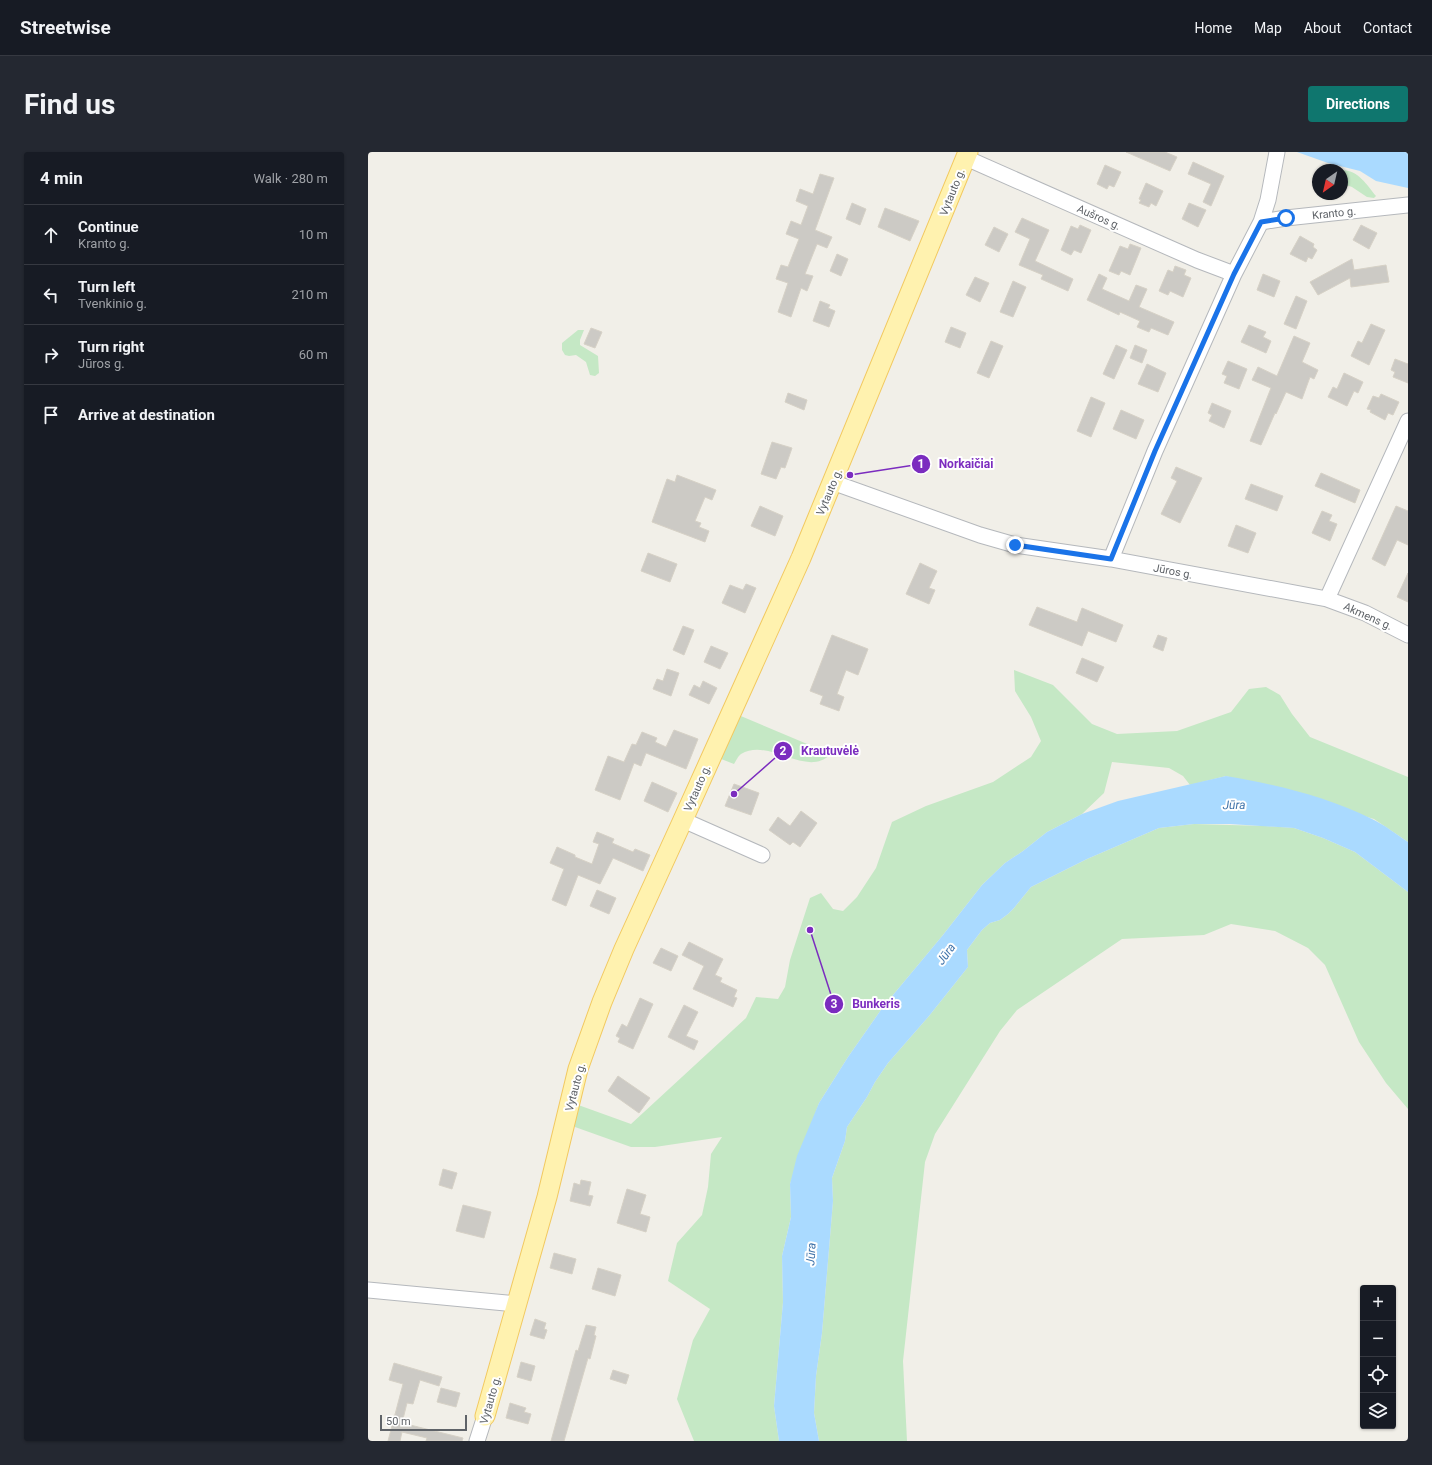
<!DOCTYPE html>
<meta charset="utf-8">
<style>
body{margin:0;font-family:Roboto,sans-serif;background:#242831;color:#f1f3f6}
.controls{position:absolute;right:12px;bottom:12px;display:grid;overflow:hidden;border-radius:4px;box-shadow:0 1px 3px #0004}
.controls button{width:36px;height:36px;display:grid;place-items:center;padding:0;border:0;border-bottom:1px solid #363941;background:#171b24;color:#f1f3f6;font:20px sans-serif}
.compass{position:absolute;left:944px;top:12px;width:36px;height:36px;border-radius:50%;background:#171b24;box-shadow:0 1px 3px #0004;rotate:214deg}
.scale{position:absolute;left:12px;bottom:10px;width:87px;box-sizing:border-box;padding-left:4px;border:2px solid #5f6368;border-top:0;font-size:11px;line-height:14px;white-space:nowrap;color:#5f6368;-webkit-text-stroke:3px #fff;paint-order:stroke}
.stop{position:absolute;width:12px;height:12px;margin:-9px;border:3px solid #1a73e8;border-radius:50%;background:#fff}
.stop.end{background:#1a73e8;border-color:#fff;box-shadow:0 1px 4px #0008}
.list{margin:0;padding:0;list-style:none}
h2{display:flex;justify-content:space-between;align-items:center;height:52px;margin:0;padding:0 16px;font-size:17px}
h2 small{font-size:13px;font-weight:400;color:#9ea1a6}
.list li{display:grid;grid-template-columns:26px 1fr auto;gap:12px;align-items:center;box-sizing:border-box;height:60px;padding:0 16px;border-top:1px solid #363941}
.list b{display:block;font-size:15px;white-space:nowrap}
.list p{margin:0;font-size:13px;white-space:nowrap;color:#9ea1a6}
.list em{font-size:13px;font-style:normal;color:#9ea1a6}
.icon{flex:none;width:22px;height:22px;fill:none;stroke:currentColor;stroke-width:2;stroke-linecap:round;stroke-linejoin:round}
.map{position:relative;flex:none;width:1040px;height:1289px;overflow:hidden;border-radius:4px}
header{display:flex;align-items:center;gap:24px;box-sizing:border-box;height:56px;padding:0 20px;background:#171b24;border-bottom:1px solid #363941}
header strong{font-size:19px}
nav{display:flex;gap:22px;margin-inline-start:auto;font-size:14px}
.intro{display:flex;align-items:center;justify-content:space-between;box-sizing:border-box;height:96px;padding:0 24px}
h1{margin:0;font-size:28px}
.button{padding:10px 18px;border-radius:4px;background:#0f766e;color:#fff;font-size:14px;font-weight:700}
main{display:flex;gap:24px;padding:0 24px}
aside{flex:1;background:#171b24;border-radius:4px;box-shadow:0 1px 3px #0004}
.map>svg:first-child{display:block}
</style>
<header>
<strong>Streetwise</strong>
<nav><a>Home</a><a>Map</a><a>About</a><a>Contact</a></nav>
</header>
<div class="intro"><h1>Find us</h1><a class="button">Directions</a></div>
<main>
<aside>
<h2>4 min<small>Walk · 280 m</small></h2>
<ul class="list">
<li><svg class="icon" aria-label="ahead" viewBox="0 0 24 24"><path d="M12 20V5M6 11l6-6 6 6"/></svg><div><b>Continue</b><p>Kranto g.</p></div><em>10 m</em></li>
<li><svg class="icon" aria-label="left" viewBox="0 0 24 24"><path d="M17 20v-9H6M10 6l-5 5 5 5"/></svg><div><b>Turn left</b><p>Tvenkinio g.</p></div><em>210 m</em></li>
<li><svg class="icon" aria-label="right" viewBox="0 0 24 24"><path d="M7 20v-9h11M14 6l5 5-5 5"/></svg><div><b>Turn right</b><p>Jūros g.</p></div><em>60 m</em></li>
<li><svg class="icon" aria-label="arrive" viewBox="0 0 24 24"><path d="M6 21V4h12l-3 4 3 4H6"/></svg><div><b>Arrive at destination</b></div></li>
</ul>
</aside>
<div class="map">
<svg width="1040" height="1289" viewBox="0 0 1040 1289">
<rect width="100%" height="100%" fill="#f1efe8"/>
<path fill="#c5e8c5" d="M974,18C990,18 999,33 1008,44L1006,46L999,45L984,35L975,32Z
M210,178H216L212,188V193L230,204L231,221L227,224L222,223L218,210L208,203L201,204L197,203L194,198V191Z
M646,518L685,533L724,572L749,582L809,579L863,560L881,537L898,535L912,543L924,562L942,585L1040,625V690L1006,667L858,624L822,633L815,624L801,616L744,610L736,641L714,662L679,680L655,699L637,711L614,733L575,783L515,855L480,905L451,951L422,1032L423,1065L414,1104L415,1150L406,1254L411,1289H326L309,1247L325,1188L342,1157L300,1129L309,1091L334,1063L340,1035L343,1002L354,985L287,995H263L207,975L202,950L263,972L378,866L388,845L410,847L417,835L422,808L442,746L453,741L465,757L475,759L489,745L508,716L524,670L558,654L625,630L663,605L673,589L663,565L647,539Z
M368,562L463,602C438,627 402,585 373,602C370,604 368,609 366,612L348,605Z
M826,672L897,674L926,676L955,686L987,700L1040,740V957L1018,931L991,890L957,813L940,796L907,779L863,772L836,783L754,787L649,858L632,879L567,982L557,1010L535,1209L539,1289H451L446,1261L448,1224L454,1181L465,1049L464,1026L477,989L479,975L499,945L507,930L520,911L561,864L600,815L599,798L614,778L622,771L632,768L640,762L646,756L663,735L719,707L791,676Z"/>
<path fill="#aadaff" d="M929,0H1040V36L1008,29L992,19L960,11Z
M858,624C910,633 957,644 1004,667C1017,673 1029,683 1040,690V740L987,700L955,686L926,676L862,672H826L791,676L719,707L663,735L646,756L640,762L632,768L622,771L614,778L599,798L600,815L561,864L520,911L507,930L499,945L479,975L477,989L464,1026L465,1049L454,1181L448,1224L446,1261L451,1289H411L406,1254L415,1150L414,1104L423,1065L422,1032L429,1004L451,951L480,905L515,855L575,783L614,733L637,711L655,699L679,680L714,662L750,649Z"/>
<path fill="#cccac5" stroke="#d6d1c6" d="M758,0H797L809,5L802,19Z
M825,10L856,24L843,54L835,50L843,32L820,22Z
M737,13L753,20L746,35L741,33L739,37L729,32Z
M452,22L466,26L447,78L464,85L459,96L449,92L437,122L445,124L439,139L433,136L423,165L410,160L420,131L408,127L413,113L420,115L431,87L418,82L423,69L433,73L440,54L428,49L432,37L445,42Z
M778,31L795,39L788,54L783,51L781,55L771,51L773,48L771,47Z
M484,51L498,57L492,73L478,67Z
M821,51L838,58L830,75L814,67Z
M517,56L551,69L542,89L510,75Z
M654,66L681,78L667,109L705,127L700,139L673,127L675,123L651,113L662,87L647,80Z
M712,73L723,78L713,101L706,98L703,103L693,98L703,74L710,77Z
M993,73L1009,81L1001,97L985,88Z
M626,75L640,82L631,100L617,93Z
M932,84L946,92L945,95L949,98L944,107L940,105L938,110L922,102Z
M762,92L773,96L762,123L753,119L751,123L741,119L752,94L760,97Z
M469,102L480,107L473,124L462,119Z
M984,107L986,118L1018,113L1021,130L983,135L982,126L950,143L942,130Z
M807,114L818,118L816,123L823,126L815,145L802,139L800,143L791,139L800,118L805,120Z
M731,122L739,126L734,137L761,149L768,133L779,137L771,155L806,170L800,183L783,176L781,180L769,175L772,169L752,160L751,163L719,148Z
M895,122L912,129L906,145L889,138Z
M607,125L621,131L612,150L598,143Z
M645,129L658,135L645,165L632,160Z
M928,144L939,149L928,177L916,172Z
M452,149L462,153L460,156L467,159L461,175L445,169Z
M1003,172L1017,178L1001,213L983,204L990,189L994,191Z
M881,173L898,180L895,185L903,189L898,201L873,190Z
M583,175L598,181L592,196L577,190Z
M223,176L234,180L227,196L216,192Z
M926,184L942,191L934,210L950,218L946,227L942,225L934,247L918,240L908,262L907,261L893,293L882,289L903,236L884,228L890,215L909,224Z
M623,189L635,194L621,226L609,221Z
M748,193L759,198L746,227L735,222Z
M767,193L779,198L774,211L762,206Z
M1027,207L1040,212V231L1025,225L1027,220L1023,218Z
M860,209L879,217L871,237L856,231L859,224L854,222Z
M779,212L798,221L790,240L770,232Z
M976,221L995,230L990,241L986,239L979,254L960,245L965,235L969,237Z
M420,241L439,248L436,258L417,250Z
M1013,242L1031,250L1025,263L1020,261L1017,268L1002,260L1003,258L999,257L1005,244L1011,246Z
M723,245L737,251L723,285L709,279Z
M844,251L863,259L856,276L841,269L844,263L840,261Z
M753,258L776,268L768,287L745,277Z
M404,290L424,296L417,316L413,315L408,327L393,322Z
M808,315L834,326L812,371L793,362L809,329L803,326Z
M953,321L992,338L987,351L947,334Z
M309,323L348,338L344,348L337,345L327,369L333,371L331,375L341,379L337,390L284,370L299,327L307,330Z
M883,332L915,344L909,359L877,347Z
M392,354L415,364L407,384L383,374Z
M1028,354L1040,359V393L1029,388L1017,414L1004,407Z
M954,359L964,363L961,369L969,372L962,389L944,381Z
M868,373L888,381L880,401L860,394Z
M280,401L309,412L302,430L273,419Z
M552,411L569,419L561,436L567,438L561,452L538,442Z
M1040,421V450L1029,445Z
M378,432L388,436L377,461L354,451L362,433L375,438Z
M669,455L709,470L714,456L755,473L748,490L720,479L714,494L661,473Z
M315,474L326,478L316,503L305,498Z
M464,483L500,497L490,523L478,518L469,542L476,545L471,559L452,552L455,544L442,539Z
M790,483L799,486L795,499L785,495Z
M343,494L360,501L352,517L336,510Z
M714,506L736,515L729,530L708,521Z
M299,517L311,521L303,544L285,537L289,527L295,529Z
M335,529L349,536L341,552L321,543L326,533L332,536Z
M306,578L330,587L318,617L278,601L273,614L266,611L252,648L227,638L240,604L256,610L264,592L268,593L274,580L289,586L287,590L298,595Z
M284,630L309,641L300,660L276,649Z
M366,632L391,641L383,663L357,654Z
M433,659L449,671L432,695L425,690L422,693L401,678L410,665L422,674Z
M229,680L246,687L244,691L265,700L267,697L282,703L275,719L245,706L232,732L210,723L198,754L184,748L196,717L182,711L189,695L207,703V705L224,712L231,692L225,690Z
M229,738L248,746L241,762L222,754Z
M321,790L355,807L347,823L354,826L352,830L369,838L366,845L369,846L365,855L325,837L336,814L314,803Z
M293,796L310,804L303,819L285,811Z
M272,846L285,852L265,897L250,890L252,886L248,884L254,872L259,875Z
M316,853L330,860L318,884L330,889L326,898L300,885Z
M250,924L282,946L271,961L240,939Z
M75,1017L89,1021L84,1037L71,1033Z
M213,1028L223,1030L220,1043L225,1044L222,1054L202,1049L206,1031L212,1033Z
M259,1037L278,1043L272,1062L282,1065L278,1080L249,1071Z
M95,1053L123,1060L116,1086L88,1079Z
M186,1101L208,1107L204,1122L182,1116Z
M230,1116L253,1123L247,1144L224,1137Z
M167,1167L178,1171L176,1177L179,1178L176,1187L162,1183Z
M218,1173L228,1175L226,1183L228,1184L222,1207L220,1206L196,1289H183L208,1198L210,1199Z
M153,1210L167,1214L163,1229L149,1225Z
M26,1211L74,1225L71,1234L52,1228L45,1252L39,1251L34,1271L95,1286L94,1289H58L59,1286L34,1280L32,1289H20L35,1232L21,1228Z
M245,1218L261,1223L258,1232L242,1227Z
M73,1236L92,1241L88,1255L69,1250Z
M142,1251L158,1256L156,1260L163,1262L160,1272L138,1266Z"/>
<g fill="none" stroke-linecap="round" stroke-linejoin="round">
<defs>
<path id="minor" d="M598,6L829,108L866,122
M893,70L918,66L1040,53
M464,330L612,383L647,393L743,407L959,447L997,461L1040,483
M743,407L787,299L866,122L893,70L900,48L909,0
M959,447L1040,269
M315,668L394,703
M0,1138L149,1152
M109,1289L117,1264"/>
<path id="major" d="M117,1264L179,1045L210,917L234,850L256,797L314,670L433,406L600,0"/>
</defs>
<use href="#minor" stroke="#b5b8bc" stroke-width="17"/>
<use href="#major" stroke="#f2c960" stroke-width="21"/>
<use href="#minor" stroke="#fff" stroke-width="15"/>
<use href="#major" stroke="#fff2af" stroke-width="19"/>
</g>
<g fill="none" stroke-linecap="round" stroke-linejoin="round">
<path stroke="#1a73e8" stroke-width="5" d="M647,393L743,407L787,299L866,122L893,70L918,66"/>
</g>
<g text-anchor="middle" stroke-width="4" stroke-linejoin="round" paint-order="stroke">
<g font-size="11" fill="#5f6368" stroke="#fff">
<text transform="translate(584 40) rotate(-68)" y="4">Vytauto g.</text>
<text transform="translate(966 61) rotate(-6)" y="4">Kranto g.</text>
<text transform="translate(731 65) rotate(24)" y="4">Aušros g.</text>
<text transform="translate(461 340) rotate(-67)" y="4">Vytauto g.</text>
<text transform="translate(805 419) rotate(11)" y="4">Jūros g.</text>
<text transform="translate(1000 464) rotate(24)" y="4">Akmens g.</text>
<text transform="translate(329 636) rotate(-66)" y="4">Vytauto g.</text>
<text transform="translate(207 935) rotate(-75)" y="4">Vytauto g.</text>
<text transform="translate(122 1248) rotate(-74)" y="4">Vytauto g.</text>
</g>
<g font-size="12" font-style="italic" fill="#4174aa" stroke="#fff">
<text transform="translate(866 653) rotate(-1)" y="4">Jūra</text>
<text transform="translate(578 802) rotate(-54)" y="4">Jūra</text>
<text transform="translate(443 1102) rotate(-86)" y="4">Jūra</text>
</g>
</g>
<path fill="none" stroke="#7b2cbf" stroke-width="1.5" d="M482 323L553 312M366 642L415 599M442 778L466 852"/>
<g fill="#7b2cbf" stroke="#fff" stroke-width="1.5">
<circle cx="482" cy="323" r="4"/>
<circle cx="366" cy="642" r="4"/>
<circle cx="442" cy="778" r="4"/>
<circle cx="553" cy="312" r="10"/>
<circle cx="415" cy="599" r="10"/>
<circle cx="466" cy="852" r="10"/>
</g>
<g font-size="12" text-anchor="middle" font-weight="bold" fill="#fff">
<text x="553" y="316">1</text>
<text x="415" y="603">2</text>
<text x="466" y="856">3</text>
</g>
<g font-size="12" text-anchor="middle" font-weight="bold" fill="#7b2cbf" stroke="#fff" stroke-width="4" stroke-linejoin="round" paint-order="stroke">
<text x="598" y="316">Norkaičiai</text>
<text x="462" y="603">Krautuvėlė</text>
<text x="508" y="856">Bunkeris</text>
</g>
</svg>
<div class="controls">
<button>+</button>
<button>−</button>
<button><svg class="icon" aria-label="locate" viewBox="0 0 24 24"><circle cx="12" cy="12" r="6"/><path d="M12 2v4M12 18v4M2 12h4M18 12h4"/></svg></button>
<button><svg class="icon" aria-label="layers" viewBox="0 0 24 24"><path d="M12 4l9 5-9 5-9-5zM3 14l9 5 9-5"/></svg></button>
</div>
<svg class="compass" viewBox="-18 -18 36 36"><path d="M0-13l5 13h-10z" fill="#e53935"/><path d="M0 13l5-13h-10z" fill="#9ea1a6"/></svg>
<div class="scale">50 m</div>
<div class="stop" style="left:918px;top:66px"></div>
<div class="stop end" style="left:647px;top:393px"></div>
</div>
</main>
